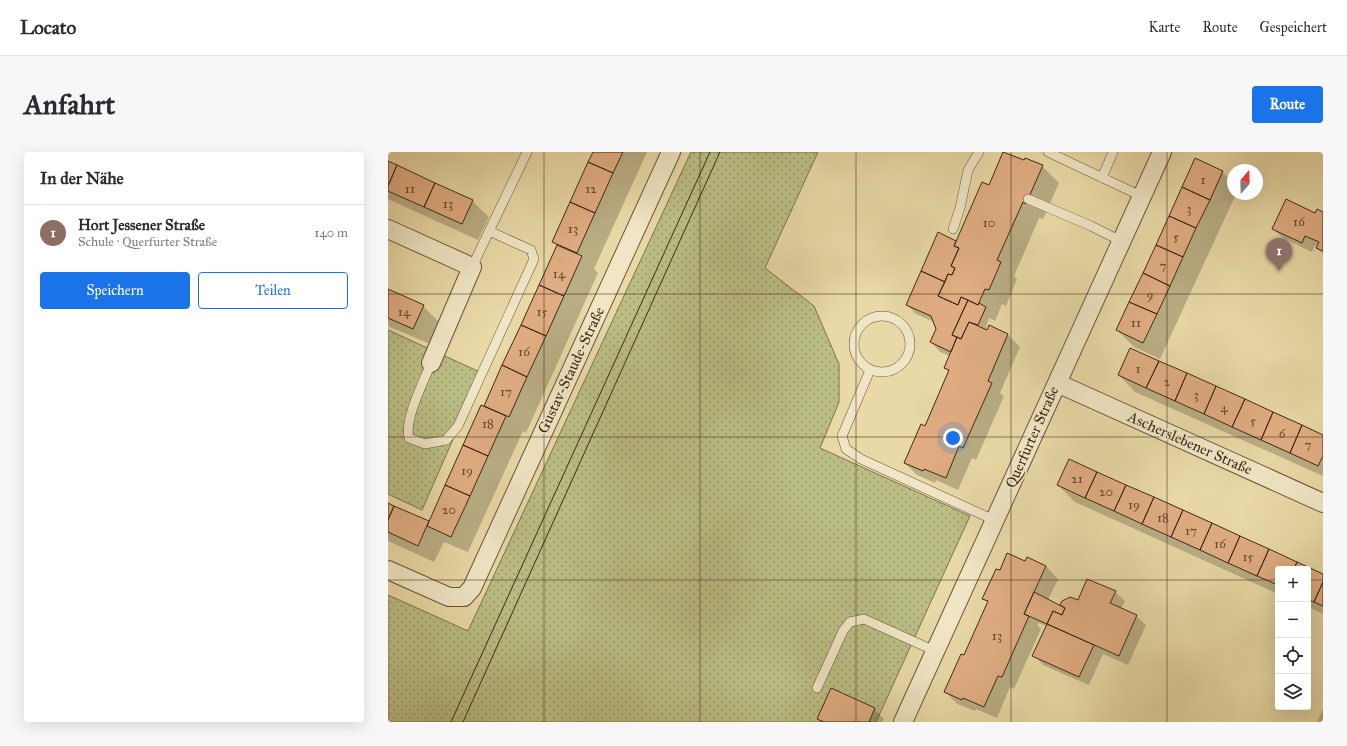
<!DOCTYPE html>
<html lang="de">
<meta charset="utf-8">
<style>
body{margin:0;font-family:"IM FELL Great Primer",serif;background:#f7f7f7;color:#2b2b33}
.controls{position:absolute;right:12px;bottom:12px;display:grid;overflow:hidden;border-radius:4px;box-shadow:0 4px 16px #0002}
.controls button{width:36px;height:36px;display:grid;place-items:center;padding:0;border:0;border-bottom:1px solid #e1e1e2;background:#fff;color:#2b2b33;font:20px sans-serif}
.compass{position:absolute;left:839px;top:12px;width:36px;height:36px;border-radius:50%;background:#fff;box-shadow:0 4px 16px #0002;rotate:19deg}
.you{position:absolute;left:565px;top:286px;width:14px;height:14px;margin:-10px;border:3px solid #fff;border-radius:50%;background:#1a73e8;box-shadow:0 0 0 6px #1a73e833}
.badge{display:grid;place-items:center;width:26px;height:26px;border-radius:50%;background:#1a73e8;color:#fff;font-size:13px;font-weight:700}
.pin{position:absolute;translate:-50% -33px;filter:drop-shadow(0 1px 2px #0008)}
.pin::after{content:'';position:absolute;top:21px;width:14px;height:12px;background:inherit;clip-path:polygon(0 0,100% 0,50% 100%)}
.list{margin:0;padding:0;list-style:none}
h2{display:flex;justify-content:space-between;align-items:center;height:52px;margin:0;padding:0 16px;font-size:17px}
h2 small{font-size:13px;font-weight:400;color:#7c7c81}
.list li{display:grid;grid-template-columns:26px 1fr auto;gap:12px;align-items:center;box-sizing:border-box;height:56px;padding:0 16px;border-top:1px solid #e1e1e2}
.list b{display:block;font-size:15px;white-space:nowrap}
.list p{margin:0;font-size:13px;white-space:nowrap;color:#7c7c81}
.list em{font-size:13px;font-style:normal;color:#7c7c81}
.actions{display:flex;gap:8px;padding:12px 16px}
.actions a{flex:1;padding:9px 0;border:1px solid #1a73e8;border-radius:4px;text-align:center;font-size:14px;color:#1a73e8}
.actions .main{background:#1a73e8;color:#fff}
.icon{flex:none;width:22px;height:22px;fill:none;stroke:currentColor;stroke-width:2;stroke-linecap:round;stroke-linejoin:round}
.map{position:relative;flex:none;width:935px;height:570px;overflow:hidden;border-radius:4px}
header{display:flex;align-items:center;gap:24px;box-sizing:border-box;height:56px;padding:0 20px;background:#fff;border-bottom:1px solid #e1e1e2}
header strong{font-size:19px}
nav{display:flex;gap:22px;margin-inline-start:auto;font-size:14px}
.intro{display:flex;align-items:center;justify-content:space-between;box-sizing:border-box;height:96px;padding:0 24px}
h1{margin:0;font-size:28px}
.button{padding:10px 18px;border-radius:4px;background:#1a73e8;color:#fff;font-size:14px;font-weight:700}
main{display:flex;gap:24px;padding:0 24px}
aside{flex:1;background:#fff;border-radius:4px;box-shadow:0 4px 16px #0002}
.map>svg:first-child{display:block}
</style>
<header>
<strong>Locato</strong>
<nav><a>Karte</a><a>Route</a><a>Gespeichert</a></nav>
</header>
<div class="intro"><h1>Anfahrt</h1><a class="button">Route</a></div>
<main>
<aside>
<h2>In der Nähe<small></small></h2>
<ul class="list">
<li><span class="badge" style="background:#8d6e63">1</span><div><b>Hort Jessener Straße</b><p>Schule · Querfurter Straße</p></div><em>140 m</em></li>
</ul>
<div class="actions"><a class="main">Speichern</a><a>Teilen</a></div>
</aside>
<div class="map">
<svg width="935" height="570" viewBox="0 0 935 570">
<defs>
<pattern id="park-dots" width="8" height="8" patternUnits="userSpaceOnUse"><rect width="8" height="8" fill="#babe84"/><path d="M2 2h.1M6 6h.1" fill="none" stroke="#999a6b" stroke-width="1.8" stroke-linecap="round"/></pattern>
</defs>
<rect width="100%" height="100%" fill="#e8d9a6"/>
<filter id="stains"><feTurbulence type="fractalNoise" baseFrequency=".005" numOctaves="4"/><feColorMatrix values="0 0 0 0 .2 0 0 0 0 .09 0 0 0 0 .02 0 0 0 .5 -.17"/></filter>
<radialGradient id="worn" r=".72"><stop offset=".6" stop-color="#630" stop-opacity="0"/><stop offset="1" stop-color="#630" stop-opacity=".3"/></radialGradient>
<path fill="url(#park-dots)" stroke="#7c744c" d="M303,0H430L377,116L426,154L451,212V250L432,296L582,364L488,570H0V443L80,479Z
M0,178L94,221L34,358L0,342Z"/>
<path fill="#0003" d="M206,0H259L206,117L210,121L138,281L135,279L80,400L56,390L46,410L0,389V352L41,371L97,255L170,94L165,90Z
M636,9L654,14L671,31L655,67L651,66L626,124L629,127L618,154L614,152L607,169L601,166L597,178L599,179L601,175L620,183L632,195L612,241L616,244L588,308L584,306L570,338L548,328L547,331L529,323L517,311L537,275L561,220L557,216L562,204L552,200L543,190L549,177L546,170L528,162L519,153L550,82L569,90L601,34Z
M0,11L84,49L101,65L90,88L0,47Z
M834,20L845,30V42H848L772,207L746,195L729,178Z
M935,61V102L929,96L930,94L927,93L924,100L895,86L885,77L928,62Z
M0,138L35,154L51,170L42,192L0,174Z
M731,223L935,284V324L747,240Z
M681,308L935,423V462L920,455V417H890V442L687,350L670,333Z
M637,410L658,414L670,427L660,448L672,454L675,450L690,449L727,440L737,449L733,457L748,464L758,473L740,513L715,502L701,533L655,513L646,503L659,474L650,471L649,473L653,477L626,537L622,535L609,566L588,557L587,559L569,552L557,539L576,504L600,451L596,446L612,420Z
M486,557L496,567L494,570H433L430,567Z
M935,557V570H929Z"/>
<path fill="#e0ad82" stroke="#3f2915" d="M205,0H235L225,21L200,10Z
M615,0L636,8L637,6L655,13L638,52L635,50L609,108L613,110L601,138L597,137L590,153L573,145L570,153L550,144L560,122L564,123L567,116L563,114L571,96L566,94L594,30L601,33Z
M807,6L835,19L822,48L794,35Z
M0,9L9,13L0,34Z
M200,10L225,21L207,61L182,50Z
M9,13L47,31L36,55L0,39V34Z
M47,31L85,48L74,72L36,55Z
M794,35L822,48L808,76L781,64Z
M898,47L927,61L929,57L935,60V99L928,96L931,90L917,84L914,91L884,77Z
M182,50L207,61L189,101L164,90Z
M781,64L808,76L795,105L768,93Z
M550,80L568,89L566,94L571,96L563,114L567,116L564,123L560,122L557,130L533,119Z
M169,93L194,104L176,144L151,133Z
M768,93L795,105L782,134L755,121Z
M533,119L557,130L550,144L570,153L573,145L580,148L564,183L569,185L563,200L542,190L548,177L543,164L518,153Z
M755,121L782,134L769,162L741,150Z
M151,133L176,144L158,184L133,173Z
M0,137L36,153L25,177L0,166Z
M580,148L590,153L591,151L598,155L590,173L581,170L573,187L564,183Z
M741,150L769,162L755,191L728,178Z
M581,170L599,178L601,173L620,182L600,229L604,231L575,296L571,294L558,326L536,317L535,319L516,311L533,272L537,274L561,218L556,216L569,185L573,187Z
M133,173L158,184L139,225L114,213Z
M742,196L771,209L758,236L730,223Z
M771,209L799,221L787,249L758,236Z
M114,213L139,225L121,265L96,254Z
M799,221L828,234L816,262L787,249Z
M828,234L857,247L844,275L816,262Z
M857,247L885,260L873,288L844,275Z
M93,253L118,264L100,304L75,293Z
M885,260L914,273L902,301L873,288Z
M914,273L935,283V304L930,314L902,301Z
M75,293L100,304L82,344L57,333Z
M681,307L709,320L697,346L669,333Z
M709,320L738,333L726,359L697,346Z
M57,333L82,344L63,385L39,374Z
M738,333L766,345L754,372L726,359Z
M766,345L795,358L783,385L754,372Z
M0,351L6,354L0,368Z
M6,354L41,369L30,394L0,380V368Z
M795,358L824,371L812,398L783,385Z
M824,371L852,384L840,411L812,398Z
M852,384L881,397L869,424L840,411Z
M881,397L909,410L906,417H890V433L869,424Z
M619,401L637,409L639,405L658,414L636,462L641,464L614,525L610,524L596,555L575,546L574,548L556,540L573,502L576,503L600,449L594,447L608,417L612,418Z
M909,410L935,422V430L926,450L920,447V417H906Z
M699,427L728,439L722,451L749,463L731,504L659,472L665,459L674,463L677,456L672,453L674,449L682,445L690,448Z
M935,430V454L926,450Z
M646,440L677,456L674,463L665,459L659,472L636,462Z
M659,472L706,493L691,525L644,504Z
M443,536L487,556L481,570H436L429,567Z"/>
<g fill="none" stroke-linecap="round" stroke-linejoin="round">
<defs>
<path id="service" d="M660,0L753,44
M714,26L725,0
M640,47L703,74L733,89
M565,77L572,56L580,18L591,0
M84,115L139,0
M466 192a28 28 0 1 1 56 0a28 28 0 1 1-56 0Z
M43,211C36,229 16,267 21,286L37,292L58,288L70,274L146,107L143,98L101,79
M482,218L454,284L458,297L473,307L606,368
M429,536L455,479L462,470L476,467L547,499"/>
<path id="minor" d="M0,77L84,115L43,211
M669,231L935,351
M0,418L61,445H76L84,436L283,0
M515,570L774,0"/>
</defs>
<use href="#service" stroke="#695539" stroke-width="10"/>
<use href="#minor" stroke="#695539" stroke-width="20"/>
<use href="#service" stroke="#f0e6c5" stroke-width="9"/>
<use href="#minor" stroke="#f0e6c5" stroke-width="18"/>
<path stroke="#3f2915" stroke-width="1" d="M63,570L322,0
M75,570L332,0"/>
</g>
<path fill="none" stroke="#3f2915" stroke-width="1" stroke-opacity="0.55" d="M156,0V570M312,0V570M468,0V570M623,0V570M779,0V570M0,142H935M0,285H935M0,428H890M920,428H935"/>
<g text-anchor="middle" stroke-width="3.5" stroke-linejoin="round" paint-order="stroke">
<g font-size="13" fill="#674a30">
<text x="815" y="32">1</text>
<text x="22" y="41">11</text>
<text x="203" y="41">12</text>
<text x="60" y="56">13</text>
<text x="801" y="61">3</text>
<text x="911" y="74">16</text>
<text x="601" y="75">10</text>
<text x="185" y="81">13</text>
<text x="788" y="89">5</text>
<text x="775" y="118">7</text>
<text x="171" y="126">14</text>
<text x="762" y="147">9</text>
<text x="16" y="164">14</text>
<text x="154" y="164">15</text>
<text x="748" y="175">11</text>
<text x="136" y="204">16</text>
<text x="750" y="221">1</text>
<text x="779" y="234">2</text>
<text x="118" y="244">17</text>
<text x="808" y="247">3</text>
<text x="836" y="260">4</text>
<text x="865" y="273">5</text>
<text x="100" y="276">18</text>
<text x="894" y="286">6</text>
<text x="920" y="297">7</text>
<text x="79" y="323">19</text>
<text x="689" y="331">21</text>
<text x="718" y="344">20</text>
<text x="746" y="357">19</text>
<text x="61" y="362">20</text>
<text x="775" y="370">18</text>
<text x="803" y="383">17</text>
<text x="832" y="396">16</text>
<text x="860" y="409">15</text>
<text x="609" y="488">13</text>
</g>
<g font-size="15" fill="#3f2915" stroke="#f0e6c5">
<text transform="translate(183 218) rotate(-65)" y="5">Gustav-Staude-Straße</text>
<text transform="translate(644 285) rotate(-66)" y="5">Querfurter Straße</text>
<text transform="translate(802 291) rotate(24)" y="5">Ascherslebener Straße</text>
</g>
</g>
<rect width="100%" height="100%" filter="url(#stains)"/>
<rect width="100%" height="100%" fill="url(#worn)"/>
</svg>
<div class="controls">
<button>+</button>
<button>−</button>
<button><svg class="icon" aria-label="locate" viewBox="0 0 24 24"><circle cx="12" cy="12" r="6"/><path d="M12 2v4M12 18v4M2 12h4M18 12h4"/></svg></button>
<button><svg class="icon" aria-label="layers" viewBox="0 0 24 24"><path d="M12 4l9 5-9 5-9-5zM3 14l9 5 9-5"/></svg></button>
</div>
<svg class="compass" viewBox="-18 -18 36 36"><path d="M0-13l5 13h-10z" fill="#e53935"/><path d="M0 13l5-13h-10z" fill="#7c7c81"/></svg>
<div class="you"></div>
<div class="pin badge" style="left:891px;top:119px;background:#8d6e63">1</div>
</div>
</main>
